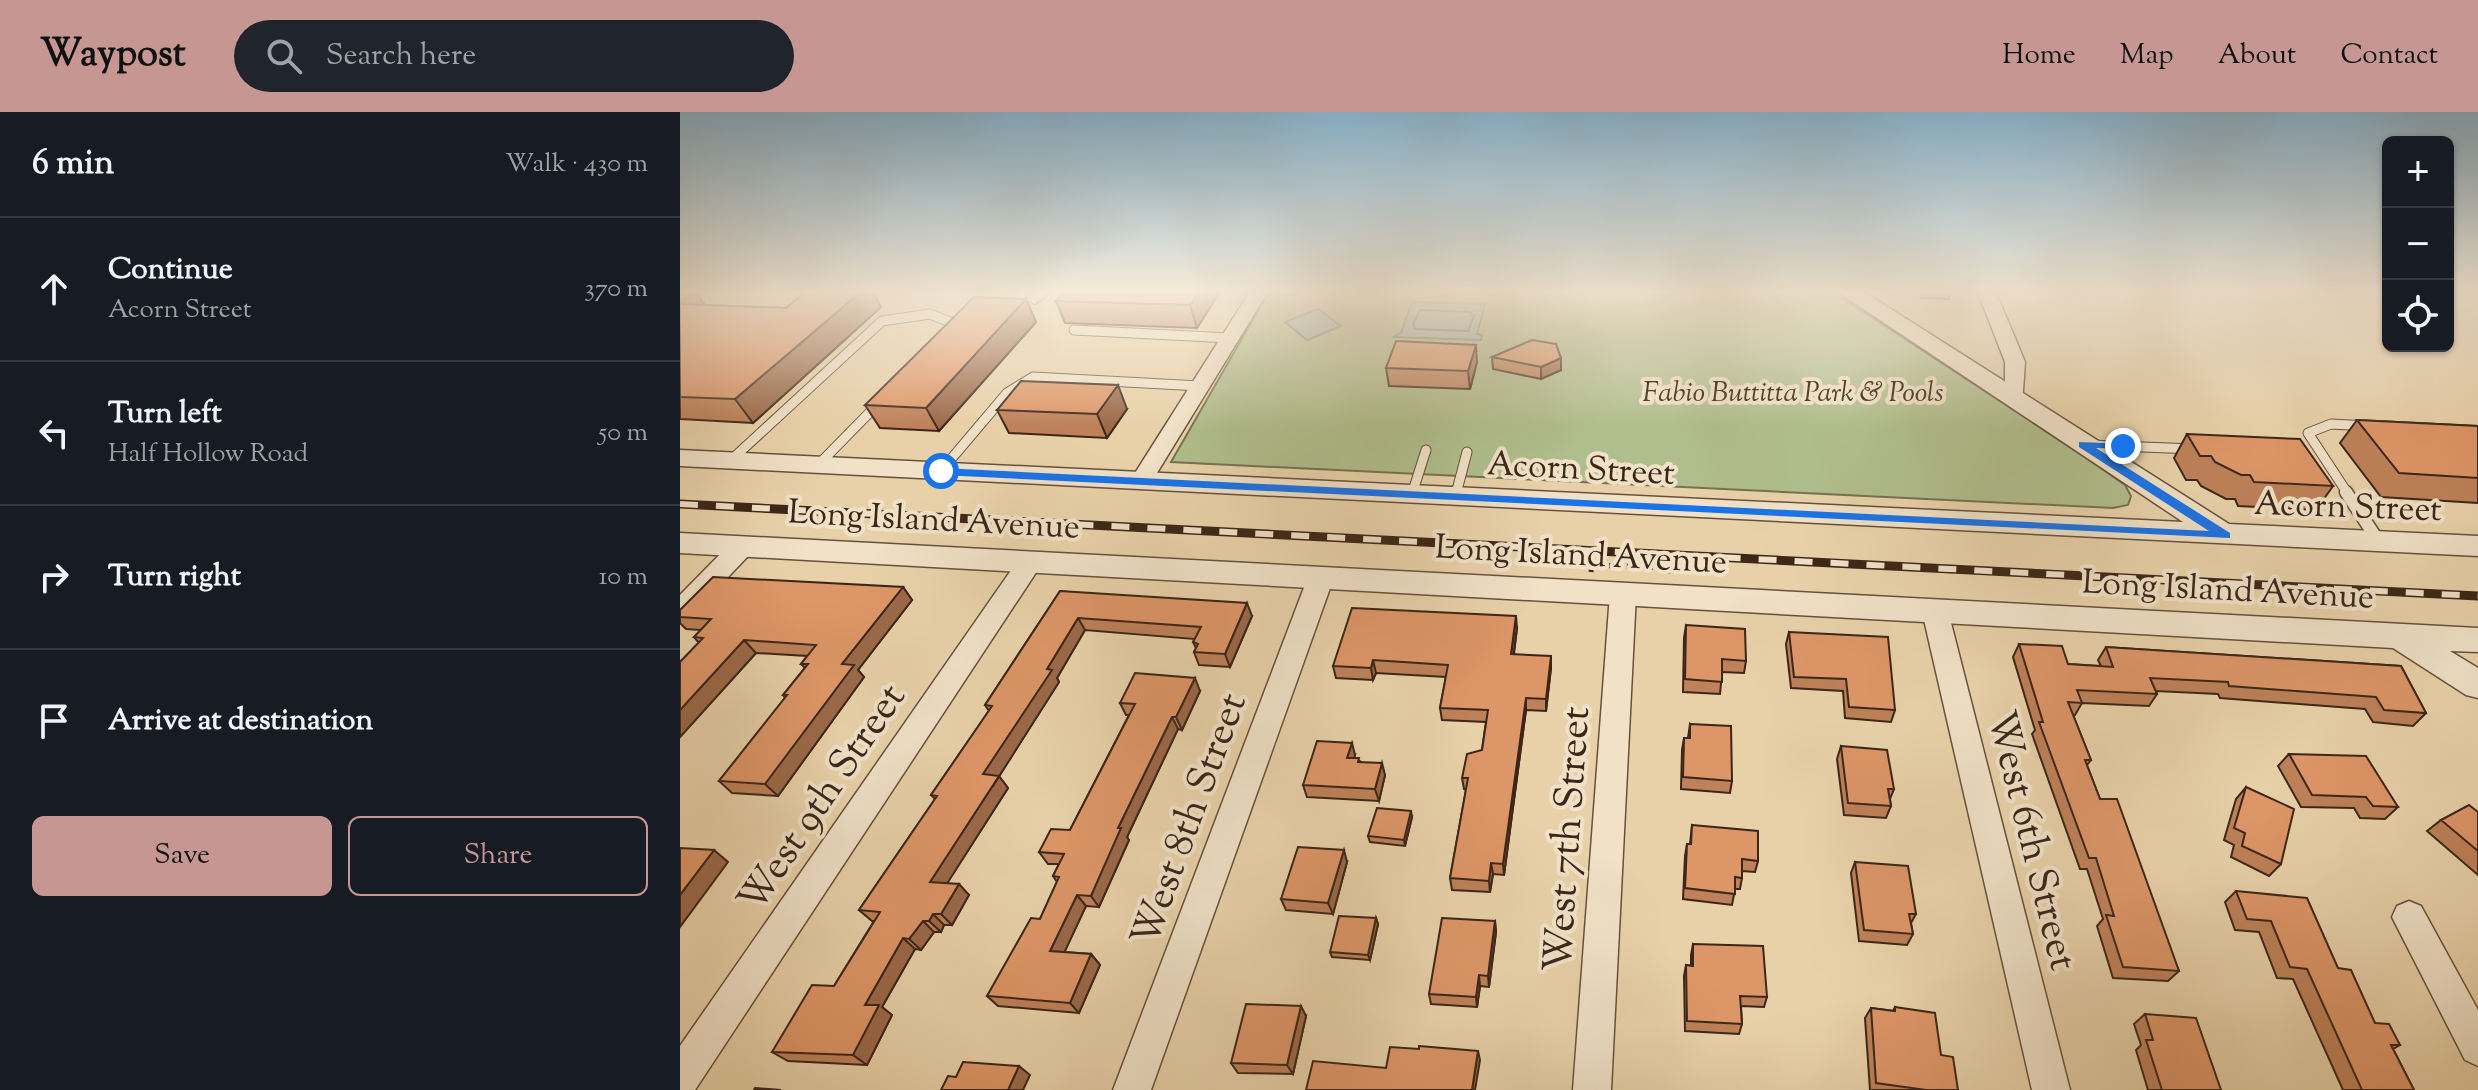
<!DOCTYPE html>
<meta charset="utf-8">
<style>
body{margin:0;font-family:"Sorts Mill Goudy",serif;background:#20242c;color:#f1f3f6}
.controls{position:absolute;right:24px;top:24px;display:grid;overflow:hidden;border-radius:12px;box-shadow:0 2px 6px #0004}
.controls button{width:72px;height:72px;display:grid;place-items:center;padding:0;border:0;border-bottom:2px solid #363941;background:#171b24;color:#f1f3f6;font:40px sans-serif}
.stop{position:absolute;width:24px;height:24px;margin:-18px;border:6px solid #1a73e8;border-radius:50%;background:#fff}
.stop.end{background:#1a73e8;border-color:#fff;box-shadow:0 2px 8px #0008}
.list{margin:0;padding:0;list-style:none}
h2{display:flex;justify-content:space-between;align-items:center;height:104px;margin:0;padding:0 32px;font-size:34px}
h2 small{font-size:26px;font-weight:400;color:#9ea1a6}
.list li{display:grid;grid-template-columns:52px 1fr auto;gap:24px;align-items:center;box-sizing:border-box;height:144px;padding:0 32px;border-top:2px solid #363941}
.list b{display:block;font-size:30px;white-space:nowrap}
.list p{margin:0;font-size:26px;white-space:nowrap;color:#9ea1a6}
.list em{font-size:26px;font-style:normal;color:#9ea1a6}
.actions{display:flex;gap:16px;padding:24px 32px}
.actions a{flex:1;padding:18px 0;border:2px solid #c59692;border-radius:12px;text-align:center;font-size:28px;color:#c59692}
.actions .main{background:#c59692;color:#111}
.icon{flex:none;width:44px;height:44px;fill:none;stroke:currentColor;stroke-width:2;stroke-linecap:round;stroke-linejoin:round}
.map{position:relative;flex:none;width:1798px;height:978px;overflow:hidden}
header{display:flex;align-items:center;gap:48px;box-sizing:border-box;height:112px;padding:0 40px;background:#c59692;color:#111}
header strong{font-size:38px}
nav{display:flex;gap:44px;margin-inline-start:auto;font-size:28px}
.search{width:560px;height:72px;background:#20242c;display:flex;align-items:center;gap:20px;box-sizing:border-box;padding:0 28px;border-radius:44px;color:#9ea1a6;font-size:30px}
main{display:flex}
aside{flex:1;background:#171b24}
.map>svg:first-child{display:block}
</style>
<header>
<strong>Waypost</strong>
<div class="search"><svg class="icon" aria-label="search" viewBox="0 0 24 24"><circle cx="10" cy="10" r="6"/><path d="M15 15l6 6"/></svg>Search here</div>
<nav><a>Home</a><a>Map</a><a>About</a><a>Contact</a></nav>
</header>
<main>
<aside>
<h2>6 min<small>Walk · 430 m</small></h2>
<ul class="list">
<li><svg class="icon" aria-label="ahead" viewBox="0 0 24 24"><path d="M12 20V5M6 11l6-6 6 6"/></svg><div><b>Continue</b><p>Acorn Street</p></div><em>370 m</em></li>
<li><svg class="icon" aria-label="left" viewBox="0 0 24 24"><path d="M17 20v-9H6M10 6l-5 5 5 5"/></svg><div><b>Turn left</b><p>Half Hollow Road</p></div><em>50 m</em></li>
<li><svg class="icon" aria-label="right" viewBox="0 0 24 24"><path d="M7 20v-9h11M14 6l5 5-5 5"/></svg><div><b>Turn right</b></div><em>10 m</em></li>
<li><svg class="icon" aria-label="arrive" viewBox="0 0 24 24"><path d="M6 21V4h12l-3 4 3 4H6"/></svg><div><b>Arrive at destination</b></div></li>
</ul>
<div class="actions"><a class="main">Save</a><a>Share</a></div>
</aside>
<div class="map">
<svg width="1798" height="978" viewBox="0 0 1798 978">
<rect width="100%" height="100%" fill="#e8d1a9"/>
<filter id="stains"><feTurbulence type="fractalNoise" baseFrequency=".0025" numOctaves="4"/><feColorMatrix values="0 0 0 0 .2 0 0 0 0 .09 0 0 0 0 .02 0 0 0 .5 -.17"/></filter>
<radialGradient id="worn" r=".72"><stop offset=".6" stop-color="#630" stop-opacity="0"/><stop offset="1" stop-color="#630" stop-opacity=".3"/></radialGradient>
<path fill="#b0bd8c" stroke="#767252" stroke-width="2" d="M590,178H1150L1395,338L1445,373L1451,384L1448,393L1433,396L491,350Z"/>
<path fill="#98b6ae" stroke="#737c72" stroke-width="2" d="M732,190L805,192L797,222L802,223L801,228L713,225L721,221Z
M638,197L661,214L627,228L605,210Z"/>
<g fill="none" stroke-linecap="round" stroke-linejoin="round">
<path stroke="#6a6e63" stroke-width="2" d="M740,198L790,200L794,204L788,219L735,217L733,212Z"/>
<defs>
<path id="service-far1" d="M394,218L550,226
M1410,333L1515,337
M50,349L202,209L250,202L275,212L269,220
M138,353L200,290
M261,359L327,281L353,265L520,274
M732,382L746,338
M776,382L787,340
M1668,382L1628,321L1651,312L1689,314"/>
<path id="service" d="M1666,380L1699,430
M732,383L733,380
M775,385L776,380"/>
<path id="minor" d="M354,178H373L355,192L346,187Z
M571,178H589L469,374H453L450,369Z
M1297,178H1315L1345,250L1342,292H1328L1325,288V250Z
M63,426L72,428L75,434L72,440L9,506L0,509V483L54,428Z
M350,441L359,444L363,450L359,456L15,978H0V934L341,444Z
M641,456L650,459L654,465L471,978H433L628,465L632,459Z
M943,473L952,475L956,482L931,978H893L930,482L934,475Z
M1255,489L1264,492L1268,499L1390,978H1352L1242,499L1246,492Z
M1729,789L1741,794L1798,898V954L1785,948L1712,805L1717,794Z"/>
<path id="tertiary" d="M1155,178H1181L1549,412L1798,424V444L0,354V338L1503,410Z
M0,421L1798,516V540L1770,539L1798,556V586L1786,583L1713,536L0,441Z"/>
</defs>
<use href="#service-far1" stroke="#67513c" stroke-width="11"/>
<use href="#service" stroke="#67513c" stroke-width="15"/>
<use href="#minor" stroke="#67513c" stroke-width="3"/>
<use href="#tertiary" stroke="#67513c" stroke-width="3"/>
<path stroke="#3c2618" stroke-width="5" stroke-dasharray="2 4" stroke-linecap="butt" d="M911,460L912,453L989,456V462"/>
<use href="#service-far1" stroke="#f0e1c7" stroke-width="9"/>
<use href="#service" stroke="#f0e1c7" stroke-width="12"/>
<use href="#minor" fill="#f0e1c7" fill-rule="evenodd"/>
<use href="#tertiary" fill="#f0e1c7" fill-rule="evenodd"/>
<defs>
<path id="rail" d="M0,392L1798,484"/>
</defs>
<use href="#rail" stroke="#3c2618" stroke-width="9"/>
<use href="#rail" stroke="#f0e1c7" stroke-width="6" stroke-dasharray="18" stroke-linecap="butt"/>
</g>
<path fill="#be8159" stroke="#3c2618" stroke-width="2" d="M0,178L15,179L25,193L106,196L128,178H192L201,195L73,311L0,307Z
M1239,178H1271L1269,187L1241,186Z
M540,180L517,216L385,211L376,189Z
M346,187L356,210L259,319L200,316L185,293Z
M812,245L881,246V258L861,267L813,257Z
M797,250L790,277L709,274L706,256Z
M447,297L427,326L329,321L317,298Z
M1677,308L1798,314V391L1701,385L1660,331Z
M1507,322L1653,374L1636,398L1558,394L1555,387H1546L1521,374L1517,368H1506L1494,346Z
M223,475L232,488L178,558L184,565L98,684L52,681L39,669L105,586L103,583L125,556L121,552L127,544L76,541L0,625V550L19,531L14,525L21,518L6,517L0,511V498Z
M380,479L572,504L550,555L519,553L514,540L516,536L513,530L515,527L405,518L377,566L379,570L319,664L328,676L267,771L289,783L272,813H264L261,820H254L241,838L235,837L202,895L212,903L187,953L108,949L92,940L154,874L194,809H192L179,798L255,687L251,683L309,599L305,593Z
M1006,513L1066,549L1064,561L1042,560L1040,582L1003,580L1004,526Z
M837,516L834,542L871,556L866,599L846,598L824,763L813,762L810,780L772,778L770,766L786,678L784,677L782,666L802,638L806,610L762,608L760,596L766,565L696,561L693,568L656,566L653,554Z
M1109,520L1215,598L1211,610L1165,606L1163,579L1111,576L1106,532Z
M1339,532L1388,552L1421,554L1418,548L1426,535L1721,554L1746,601L1733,614L1693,610L1685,597L1540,586L1538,582L1476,579L1477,582L1469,594L1402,591L1395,603H1393L1411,648L1407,653L1420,687L1499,859L1488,869L1433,866L1417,814L1423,807L1407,757H1400L1352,622L1355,618L1333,545Z
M520,579L502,618L498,617L447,725L449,728L419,795L406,794L384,840L411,842L420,853L399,901L318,894L307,884L360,807L377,770L373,764L379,752H368L359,740L390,718L449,603H446L440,591Z
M1010,612L1052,669L1050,681L1001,677L1002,638L1004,626H1008Z
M1161,634L1214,677L1210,687L1211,694L1206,706L1164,703L1157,647Z
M1609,642L1718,695L1705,707L1680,706L1674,696L1621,695L1598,654Z
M675,643L674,646L705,663L699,689L627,685L623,673Z
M1566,675L1601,752L1589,764L1551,745L1554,733L1544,728L1556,687Z
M1798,700V763L1747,719L1761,708Z
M732,705L725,734L690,730L688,724Z
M1012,713L1078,749L1075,760L1062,759V766L1060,777H1055L1052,793L1003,787L1005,744L1007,732H1010Z
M667,750L653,802L606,798L601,787Z
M1175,750L1236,802L1231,811L1233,822L1227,833L1179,829L1171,761Z
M1556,779L1658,856L1695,911L1720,933L1713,937L1734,978H1663L1613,867L1597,866L1579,820L1555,818L1545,790Z
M696,806L698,812L690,848L652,845L650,840Z
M815,809L816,820L809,875L800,874L797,895L751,892L749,882Z
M1013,832L1087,885L1084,895L1061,894L1062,912L1059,922L1005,919L1004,864L1006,853L1011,854V843Z
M1215,895L1261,943L1278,978H1190L1185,906L1191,896L1213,899Z
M1465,902L1541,978H1468L1456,938L1461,933L1454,912Z
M626,904L613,962L558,961L551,951Z"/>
<path fill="#9b6949" stroke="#3c2618" stroke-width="2" d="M183,178H192L201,195L73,311L55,287Z
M520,178H540V180L517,216L510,193Z
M15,179L30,201L0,197V189Z
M346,187L356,210L259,319L246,296Z
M796,233L797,250L790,277L788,259Z
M881,246V258L861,267V255Z
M438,273L447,297L427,326L417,302Z
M223,475L232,488L178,558L184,565L98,684L85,672L162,552Z
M567,491L572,504L550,555L545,542Z
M836,504L837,516L832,554L831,542Z
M398,506L405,518L377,566L379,570L313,674L303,662Z
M64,528L76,541L0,625V598Z
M871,544V556L866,599V587Z
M693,548L696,561L693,568L691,556Z
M515,566L520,579L502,618L496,605Z
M846,586V598L824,763L823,752Z
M492,605L498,617L447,725L449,728L419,795L411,784L438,716Z
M672,631L675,643L671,658L667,646Z
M702,651L705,663L699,689L695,677Z
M319,664L328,676L261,781L250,770Z
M731,699L732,705L725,734L724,728Z
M34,738L48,750L0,815V783Z
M664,738L667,750L653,802L648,791Z
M811,751L813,762L810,780L809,769Z
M279,772L289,783L272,813L261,802Z
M397,783L406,794L380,850L370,839Z
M253,802L264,813L261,820L249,809Z
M696,806L698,812L690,848L688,843Z
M243,809L254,820L241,838L229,827Z
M815,809L816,820L809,875L808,864Z
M223,826L235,837L202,895L212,903L187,953L173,943L185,893Z
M411,842L420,853L399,901L390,891Z
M799,863L800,874L797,895L796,885Z
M621,894L626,904L613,962L607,953Z
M798,939L800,948L795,978H792Z
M339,954L350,963L343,978H328Z"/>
<path fill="#dd9668" stroke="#3c2618" stroke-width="2" d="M0,178L15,179L0,189Z
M128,178H183L55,287L0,285V192L106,196Z
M385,178H520L510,193L376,189Z
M294,185L346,187L246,296L185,293Z
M852,228L876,232L881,246L861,255L812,245Z
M716,229L796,233L788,259L706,256Z
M341,269L438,273L417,302L317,298Z
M1677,308L1798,314V366L1719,361Z
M1507,322L1620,327L1653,374L1574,370L1570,363H1561L1535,350L1531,344H1520Z
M33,465L223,475L162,552L174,553L85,672L39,669L107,583H103L128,552H121L136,533L64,528L0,598V550L23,526L14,525L31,507L0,505V498Z
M380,479L567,491L545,542L514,540L518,532L513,530L521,515L398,506L367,557L372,558L303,662L319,664L250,770L279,772L261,802H253L249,809H243L229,827L223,826L185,893H199L173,943L92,940L132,873L154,874L200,800L179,798L257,684L251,683L312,594L305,593Z
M672,496L836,504L831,542L871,544L866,587L846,586L823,752L811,751L809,769L770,766L788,666H782L787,642L802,638L808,598L760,596L768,553L693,548L691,556L653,554Z
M1006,513L1065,517L1066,549L1042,547V570L1005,567Z
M1109,520L1208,525L1215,598L1169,595L1166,567L1114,565Z
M1339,532L1382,534L1388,552L1433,555L1426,535L1721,554L1746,601L1704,598L1696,585L1549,574L1548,570L1470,566L1477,582L1397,578L1402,591L1388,590L1411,648H1405L1420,687H1437L1499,859L1443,855L1426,803L1434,804L1416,746H1409L1359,610H1363Z
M455,561L515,566L496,605H492L438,716H441L411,784L397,783L370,839L411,842L390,891L307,884L351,806L360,807L379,765L373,764L384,742L359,740L371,717L390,718L455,592L440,591Z
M1010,612L1051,614L1052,669L1003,665L1004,626H1010Z
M637,629L672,631L667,646H679L678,650L702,651L695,677L623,673Z
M1161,634L1207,638L1214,677H1208L1211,694L1168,691Z
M1609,642L1686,644L1718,695L1693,694L1686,685L1632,683Z
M1566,675L1614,697L1601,752L1562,734L1565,721L1554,716Z
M1789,693L1798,700V739L1761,708Z
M697,696L731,699L724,728L688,724Z
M1012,713L1078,719V749L1062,747V766L1055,765V782L1005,776L1007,732H1011Z
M618,735L664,738L648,791L601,787Z
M0,736L34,738L0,783Z
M1175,750L1228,754L1236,802H1229L1233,822L1184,818Z
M1556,779L1627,786L1658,856L1671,858L1695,911L1709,912L1720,933H1711L1734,978H1682L1627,857L1610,855L1591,809L1567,807Z
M659,804L696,806L688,843L650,840Z
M762,806L815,809L808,864L799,863L796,885L749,882Z
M1013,832L1083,834L1087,885L1060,884L1062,912L1007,909L1006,853L1013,854Z
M566,892L621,894L607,953L551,951Z
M1215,895L1255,901L1261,943L1273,945L1278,978H1246L1196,971L1191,896L1215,899Z
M1465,902L1516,906L1541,978H1482L1466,928H1473Z
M739,934L798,939L792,978H626L633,949L706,956L710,935L739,937Z
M283,950L339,954L328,978H261L268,964L276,965Z
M75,976L101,978H74Z"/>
<linearGradient id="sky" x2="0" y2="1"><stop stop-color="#88b5d1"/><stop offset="0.57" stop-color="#f5ead8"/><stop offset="1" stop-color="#f5ead8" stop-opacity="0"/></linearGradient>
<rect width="1798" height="315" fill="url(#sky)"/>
<path fill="#1a73e8" d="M1399,330L1447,332L1443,337L1416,336L1550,421V426L261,363L255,359L261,356L1529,419L1399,335Z"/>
<g text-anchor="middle" stroke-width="8" stroke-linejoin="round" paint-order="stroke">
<g font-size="28" font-style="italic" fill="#53442f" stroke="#f0e1c7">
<text x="1113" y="289">Fabio Buttitta Park &amp; Pools</text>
</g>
<g font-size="34" fill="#3c2618" stroke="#f0e1c7">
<text transform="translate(901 355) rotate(3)" y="12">Acorn Street</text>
<text transform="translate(1668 393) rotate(2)" y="12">Acorn Street</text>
<text transform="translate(254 406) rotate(3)" y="12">Long Island Avenue</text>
<text transform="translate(901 441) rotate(3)" y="12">Long Island Avenue</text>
<text transform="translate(1548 476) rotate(3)" y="12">Long Island Avenue</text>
</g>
<g font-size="40" fill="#3c2618" stroke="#f0e1c7">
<text transform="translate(140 685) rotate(-56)" y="14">West 9th Street</text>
<text transform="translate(507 707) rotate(-70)" y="14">West 8th Street</text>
<text transform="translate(885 727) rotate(-86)" y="14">West 7th Street</text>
<text transform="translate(1354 728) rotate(76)" y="14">West 6th Street</text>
</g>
</g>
<rect width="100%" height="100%" filter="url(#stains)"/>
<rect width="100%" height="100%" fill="url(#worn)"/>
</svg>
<div class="controls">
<button>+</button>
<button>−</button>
<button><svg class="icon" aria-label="locate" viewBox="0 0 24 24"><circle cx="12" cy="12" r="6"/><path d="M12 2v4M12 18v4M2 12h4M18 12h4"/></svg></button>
</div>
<div class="stop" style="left:261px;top:359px"></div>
<div class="stop end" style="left:1443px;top:334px"></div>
</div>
</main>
